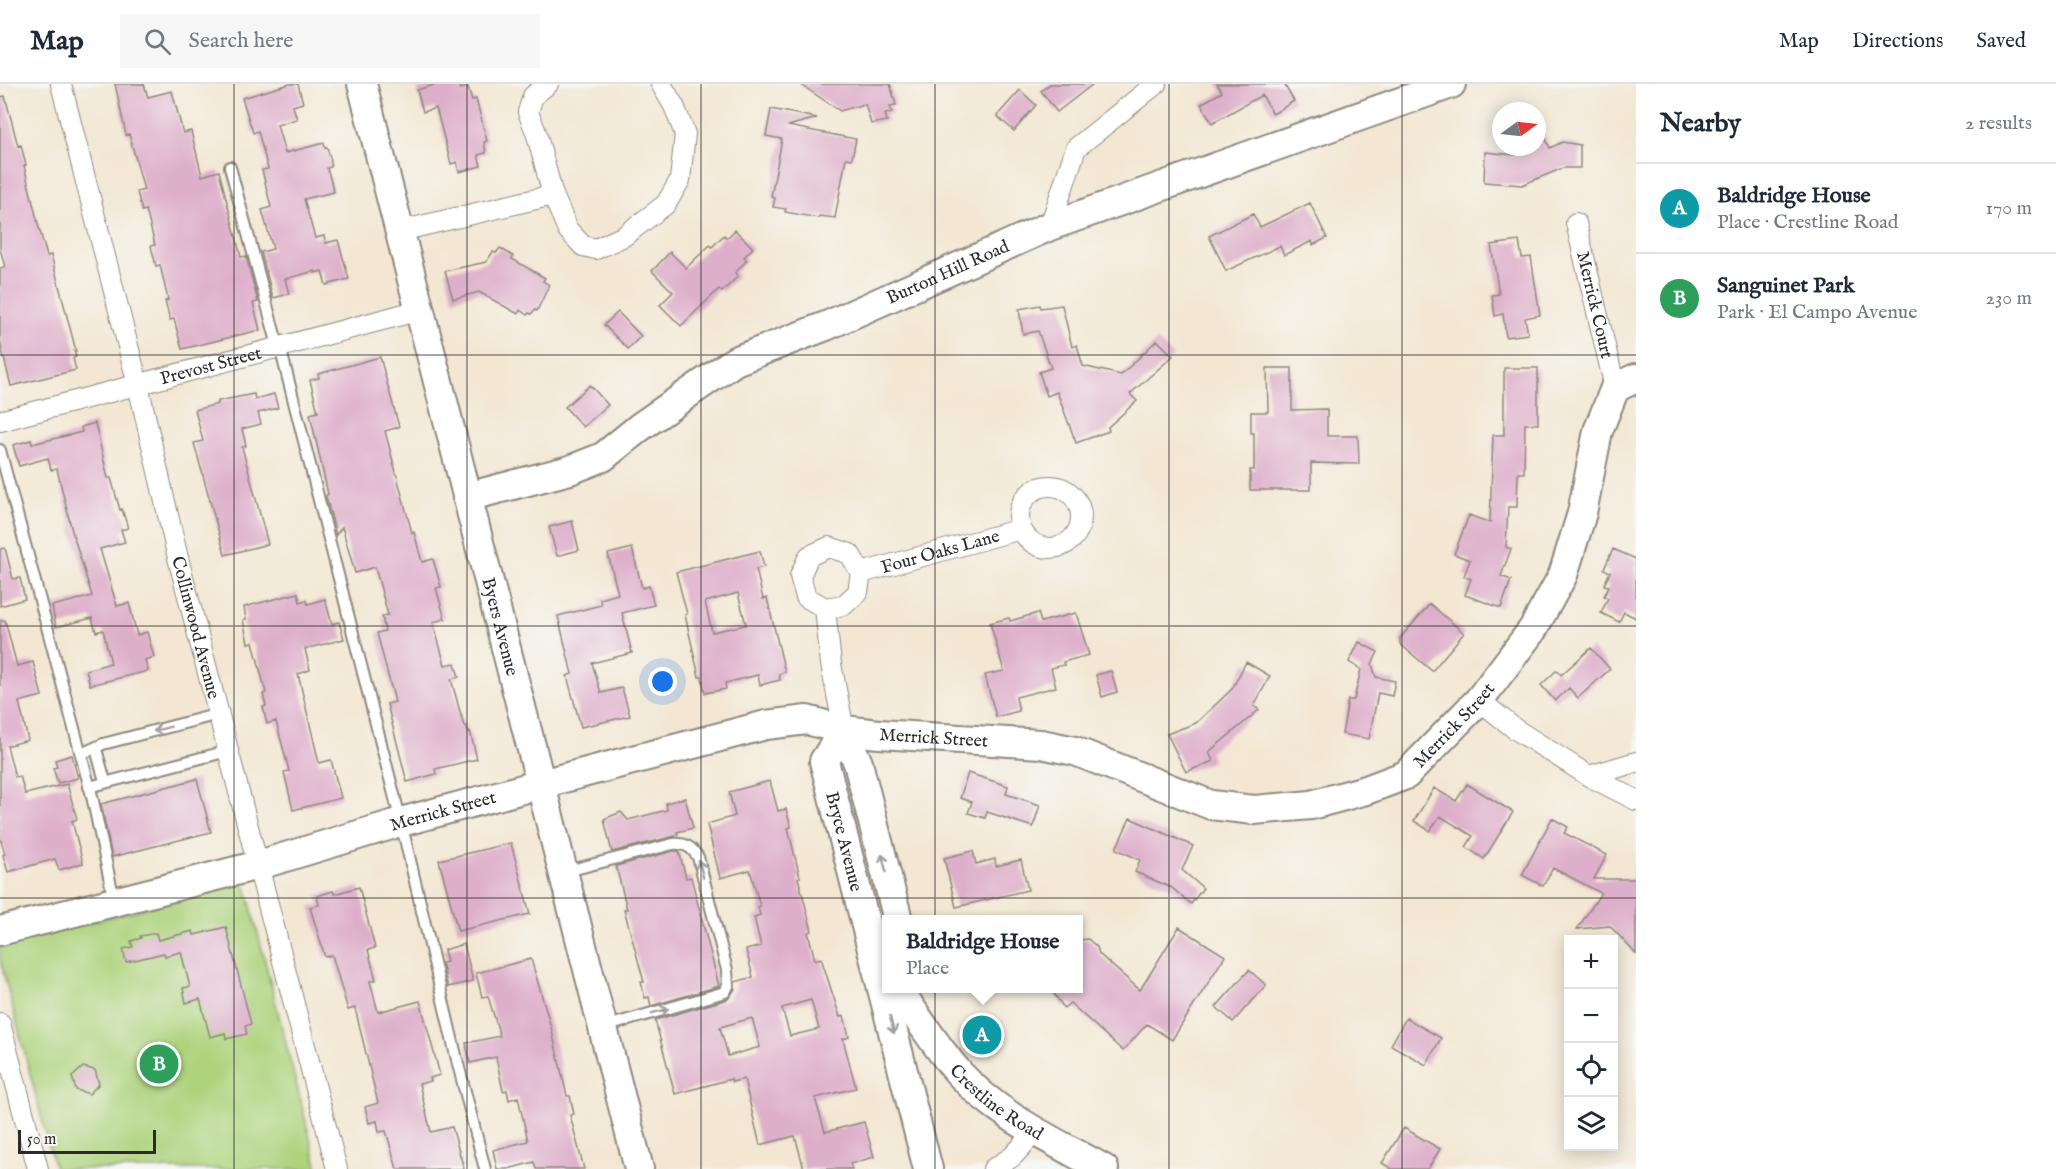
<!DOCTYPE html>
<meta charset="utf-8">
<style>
body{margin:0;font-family:"IM FELL English",serif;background:#f6f6f7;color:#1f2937}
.controls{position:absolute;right:18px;bottom:18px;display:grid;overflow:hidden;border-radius:0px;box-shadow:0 3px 15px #0003}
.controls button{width:54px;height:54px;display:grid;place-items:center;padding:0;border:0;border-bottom:2px solid #e0e1e3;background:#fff;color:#1f2937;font:30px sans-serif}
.compass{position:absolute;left:1492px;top:18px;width:54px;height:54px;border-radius:50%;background:#fff;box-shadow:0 3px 15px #0003;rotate:75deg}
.scale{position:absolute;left:18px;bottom:15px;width:138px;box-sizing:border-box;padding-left:6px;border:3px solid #2b2b2b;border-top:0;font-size:16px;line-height:21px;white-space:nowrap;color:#2b2b2b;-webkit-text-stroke:4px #f6f6f2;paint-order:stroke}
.you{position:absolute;left:663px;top:598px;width:21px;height:21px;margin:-15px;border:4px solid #fff;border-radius:50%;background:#1a73e8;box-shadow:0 0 0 9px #1a73e833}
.badge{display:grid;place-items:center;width:39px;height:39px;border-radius:50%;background:#0b8043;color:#fff;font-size:20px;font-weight:700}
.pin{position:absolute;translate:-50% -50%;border:3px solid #fff;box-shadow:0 2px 6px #0006}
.popup{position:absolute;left:882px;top:831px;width:201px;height:78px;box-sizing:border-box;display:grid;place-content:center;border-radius:0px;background:#fff;filter:drop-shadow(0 2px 4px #0005);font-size:20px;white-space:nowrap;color:#747a83}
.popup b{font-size:22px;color:#1f2937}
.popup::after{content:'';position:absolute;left:50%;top:100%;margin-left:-12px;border:12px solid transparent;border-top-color:#fff}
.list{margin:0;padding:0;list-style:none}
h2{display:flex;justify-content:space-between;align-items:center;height:78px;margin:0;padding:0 24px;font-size:26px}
h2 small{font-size:20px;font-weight:400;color:#747a83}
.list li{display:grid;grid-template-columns:39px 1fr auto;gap:18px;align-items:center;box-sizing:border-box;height:90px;padding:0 24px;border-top:2px solid #e0e1e3}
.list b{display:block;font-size:22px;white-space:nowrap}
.list p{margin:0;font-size:20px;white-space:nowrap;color:#747a83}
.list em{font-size:20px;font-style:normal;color:#747a83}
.icon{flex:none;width:33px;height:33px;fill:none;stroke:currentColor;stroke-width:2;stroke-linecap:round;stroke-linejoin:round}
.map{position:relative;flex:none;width:1636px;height:1085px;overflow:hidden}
header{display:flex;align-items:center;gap:36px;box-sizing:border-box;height:84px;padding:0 30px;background:#fff;border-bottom:2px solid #e0e1e3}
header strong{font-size:28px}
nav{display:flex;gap:33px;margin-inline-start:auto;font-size:21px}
.search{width:420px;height:54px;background:#f6f6f7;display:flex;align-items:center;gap:15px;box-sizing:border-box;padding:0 21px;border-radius:0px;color:#747a83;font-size:22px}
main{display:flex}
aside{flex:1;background:#fff}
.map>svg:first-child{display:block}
</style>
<header>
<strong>Map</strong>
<div class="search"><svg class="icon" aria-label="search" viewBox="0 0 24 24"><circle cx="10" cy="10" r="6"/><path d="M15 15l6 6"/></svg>Search here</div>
<nav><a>Map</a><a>Directions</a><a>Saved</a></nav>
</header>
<main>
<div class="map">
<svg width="1636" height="1085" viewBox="0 0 1636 1085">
<rect width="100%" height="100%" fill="#f6f6f2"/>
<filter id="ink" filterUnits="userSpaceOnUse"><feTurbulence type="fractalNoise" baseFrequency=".0167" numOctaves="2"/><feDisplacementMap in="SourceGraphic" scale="12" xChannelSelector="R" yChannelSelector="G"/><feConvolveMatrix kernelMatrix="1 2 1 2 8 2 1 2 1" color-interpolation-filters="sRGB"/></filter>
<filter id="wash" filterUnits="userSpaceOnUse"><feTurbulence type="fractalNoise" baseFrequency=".008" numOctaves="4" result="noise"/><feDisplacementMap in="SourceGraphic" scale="24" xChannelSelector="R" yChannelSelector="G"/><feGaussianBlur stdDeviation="1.35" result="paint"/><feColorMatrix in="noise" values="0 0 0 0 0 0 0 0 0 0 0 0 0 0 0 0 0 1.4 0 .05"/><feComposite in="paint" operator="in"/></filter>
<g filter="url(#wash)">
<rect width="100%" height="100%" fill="#f3e7d3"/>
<path fill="#aed37d" stroke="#6c7f54" stroke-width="1.5" d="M245,799L318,1085H55L0,875V861Z"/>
<g id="blocks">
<path fill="#deafca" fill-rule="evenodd" d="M115,0H144L148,13L172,7L183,49L191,47L202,92L219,87L241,173L246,172L258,218L253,219L260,246L182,265L174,235L170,236L165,217L168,216L160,181L156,182L151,162L155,161L146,126L142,127L137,108L144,106L129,50L126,51Z
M290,0H298L303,19L293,22L297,35L277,41L285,69L324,59L325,64L327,63L331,77V83L327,84L334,108L304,115L315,154L324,152L326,159L338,156L349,195L326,201L322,187L315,189V187L285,195L289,210L273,214L261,168L273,165L262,126L271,123L262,86L268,85L258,47L253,49L242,14Z
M438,0H458L460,5L468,3L472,16L476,15L487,57L484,58L486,69L478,71L481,82L459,88L457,78L451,80L436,24L423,28L417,6Z
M800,0H890L896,21L890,22L892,29L885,30L887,37L871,40L865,20L840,27Z
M1050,0H1093L1057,28L1041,7Z
M1217,0H1284L1294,17L1273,30L1262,11L1212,39L1201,20L1222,8Z
M1020,6L1036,21L1014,47L997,32Z
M5,12L18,62L21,61L26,81L24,82L39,144L47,172L51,171L76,267H74L76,273L73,274L76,286L11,302L0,258V184L5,183L0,165V13Z
M771,25L817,34L788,42L856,55L852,75L846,74L835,134L819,132L818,134L785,128L786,125L773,123L775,114L771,113L782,55L766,52Z
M1537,37L1550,64L1562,58L1580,61V84H1563L1522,101L1484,98L1485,68L1516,71L1512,63H1537Z
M1310,119L1327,154L1313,161L1312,157L1284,171L1280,162L1226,187L1209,152L1253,130L1260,143Z
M735,146L753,164L744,173L747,176L735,189L738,192L722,208L719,205L681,242L660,221L673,208L652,187L670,168L686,184L710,161L712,163L724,151L727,154Z
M1519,157L1522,174L1531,173L1540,231L1525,234L1528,250L1506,253L1503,230L1495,232L1492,211L1499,210L1491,161Z
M500,164L513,172L512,175L545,194L543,197L549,201L537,227L535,226L531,230L529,229L527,231L520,226L518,230L479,208L453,215L445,187L486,178L493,168L496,169Z
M1040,221L1041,224L1062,221L1072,263L1077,261L1083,282L1121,291L1157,256L1173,272L1130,310L1137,317L1108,343L1109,347L1076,359L1057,308L1047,312L1039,288L1051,284L1038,247L1023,250L1019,225Z
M618,228L641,252L628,265L604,241Z
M380,273L399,343L385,347L412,449L414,448L422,478L433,475L441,503L436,504L445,535L433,538L445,581L455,579L459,593L451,595L464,642H466L468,648L470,647L477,675L435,685L436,690L407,698L387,620L395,618L377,549L385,547L382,532L388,531L375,483L355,489L342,443L336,451L326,412L328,410L310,330L318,328L310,296L319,294L318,290Z
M1267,284H1292V326L1327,325V352H1358L1359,380L1311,379V406H1250V386H1254V349H1251V328H1268Z
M1504,284H1538V340H1525L1524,389H1518L1517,423H1508L1506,463L1511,465L1501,492L1511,496L1501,524L1465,511L1471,495L1464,492L1470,476L1454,470L1469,431L1490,439L1493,351H1504Z
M590,301L608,321L583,343L565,323Z
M254,310L255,315L274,310L278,324L258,329L261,340L242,345L246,362L242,363L268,460L225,471L194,359L203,357L195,326L218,320V317Z
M95,339L108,394H111L120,426L122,425L128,444L121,446L125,458L100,465L117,522L129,519L137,551L147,548L154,573L145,576L148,587L90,601L86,586L111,579L103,546L96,548L92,534L56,543L52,522L92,512L72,447L57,385L51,386L48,374L19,382L13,361L31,356L32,360L82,348L81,343Z
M572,437L579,466L557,472L549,443Z
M5,464L13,495L20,494L25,515L0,522V465Z
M632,464L642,504L649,502L654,521L622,529L632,569L592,579L601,609L622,604L630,632L581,643L567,592L572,590L558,532L601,521L600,515L618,510L608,470Z
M1613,465L1636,475V534L1624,528L1619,538L1601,529L1608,514L1604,512L1609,502L1604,501L1610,488L1604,485Z
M760,467L764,483L756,485L763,515L767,514L785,588L779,590L780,596L760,601L758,591L725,599L726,605L705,609L702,593H699L685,531L687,530L676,488ZM738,509L746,541L712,548L705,518Z
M298,509L300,518L306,516L308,520L325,515L332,540L339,538L344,555L305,565L310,586L298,590L319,679L331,676L341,714L293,726L284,688L289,687L276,637L267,640L263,623L266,622L263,610L266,609L253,558L248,559L243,536L246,535L244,523Z
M1430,520L1464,549L1432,587L1400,560V554Z
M1038,529L1041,538L1076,529L1089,571L1063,578L1064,581L1051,584L1056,603L1016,613L1019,627L996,633L985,591L1004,587L990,539L1009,534L1010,537Z
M5,536L17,582L33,578L42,612L19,618L28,656L7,662L15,693L20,692L25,710L67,700L77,735L72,737L83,779L59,786L55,775L8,788L3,771L5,770L0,754V537Z
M1359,558L1378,568L1372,580L1376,593L1395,597L1392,612L1378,609L1369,655L1342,650L1348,616H1354L1361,585L1349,578Z
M1591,564L1610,585L1578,614L1569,604L1555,617L1541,601L1557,586L1561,591Z
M1246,578L1270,592L1254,622L1259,626L1209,668L1213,677L1186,688L1167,650L1196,639L1232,605Z
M1111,587L1117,608L1102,613L1096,591Z
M72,671L78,694L58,699L53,684L57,683L55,676Z
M968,689L1008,702L1006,710L1040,721L1033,743L987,728L985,734L968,729L972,718L960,714Z
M197,695L211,748L112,773L101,720Z
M770,697L778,727L786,725L791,743L788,744L800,793L798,794L812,847L808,848L815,876L821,874L840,933L844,932L849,953L843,955L856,1004L815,1014L825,1048L864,1038L874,1073L850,1080L852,1085H804L795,1052L760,1061L744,995L732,998L731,995L675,1010L655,936L728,915L735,905V898L753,893L746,866L761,862L754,833L760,831L758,823L760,822L750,786L720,794L707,740L735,732L729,708ZM811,916L819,945L790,952L782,924ZM752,934L760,963L728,972L720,943Z
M1467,700L1513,728L1484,775L1466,763L1473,752L1440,732L1430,747L1414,737L1434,704L1456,717Z
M685,714L693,744L677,748L678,750L675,752L612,768L604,735L621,728L628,736L667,726L666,719Z
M1130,734L1193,762L1182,786L1203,804L1191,820L1172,804L1135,788L1140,776L1116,765Z
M1552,734L1568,743L1564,749L1607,771L1594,795H1636V870L1610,842L1577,845L1601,809L1553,784L1543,802L1522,791Z
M511,759L530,830L458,847L439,776Z
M674,767H679L686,794L691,793L719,902L651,922L649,913L645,914L641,898H644L624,825H627L616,782Z
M973,767L976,780L995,775L996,782L1021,776L1028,806L956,823L944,774Z
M359,803L375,864L368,866L376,896L370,897L378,928L420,917L440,991L430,994L431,997L419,1000L431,1048L452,1043L464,1085H397L386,1047L379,1048L377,1037L369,1039L365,1023L378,1019L355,924L348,926L332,871L325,873L310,823L319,821L317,812L333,807L334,810Z
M226,843L251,940L245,942L247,950L226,955L225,949L210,953L200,915L186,919L183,904L190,903L181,868L165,872L164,869L126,878L123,865L133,863L131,857L141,854L140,852L156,849L158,856L193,847L194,851Z
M1179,843L1225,872L1172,956L1147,940L1123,967L1070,919L1064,924L1050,904H1078V856L1088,855L1097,863L1099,870L1140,906Z
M464,860L473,897L448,903L442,879L447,878L444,866Z
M531,875L551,943L567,1012H570L574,1030L570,1031L584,1085H536L534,1078L508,1085H497L493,1066L528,1057L518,1013L509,1016L507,1006L503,1007L496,973L470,979L466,959L500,952L488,912L482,913L476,889Z
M1249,886L1266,901L1233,938L1216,923Z
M1406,934L1441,954L1426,981L1391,961Z
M83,983L95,986L99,1000L89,1010L76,1006L72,993Z
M1404,1044L1440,1065L1428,1085H1392L1382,1079Z"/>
</g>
</g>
<g filter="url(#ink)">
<use href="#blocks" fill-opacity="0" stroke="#8f897f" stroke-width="1.5"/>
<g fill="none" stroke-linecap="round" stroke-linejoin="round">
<defs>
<path id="lane" d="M230,83L275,251L280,263L401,738L458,980L485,1085
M0,366L92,712L114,816
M96,665L105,697
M81,670L103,660L219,630
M89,703L228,667
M563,788L673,760C686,759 691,763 698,773L727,886L728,902L725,908L604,943"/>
<g id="street">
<path id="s1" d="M61,0L138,301L177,470L337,1085"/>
<path d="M548,0L533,12L528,28L536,48L553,111L568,146L583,162L596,165L624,152L666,120L680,96L685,50L674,22L661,0"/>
<path id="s2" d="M1576,139L1615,304"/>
<path d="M1050,142L1076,64L1156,0"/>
<path d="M400,147L553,111"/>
<path id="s3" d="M0,337L420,226"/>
<circle cx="1050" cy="433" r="31"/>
<path d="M829,463L850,470L861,489L858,508L844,521L825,524L806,513L800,492L809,472Z"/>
<path id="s4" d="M861,489L1021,445"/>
<path d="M825,524L831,580L844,646"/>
<path d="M1479,616L1515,645L1589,692L1636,678"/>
<path d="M1589,692L1636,716"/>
<path d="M0,939L38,1085"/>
<path d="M993,1085L1012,1073L1035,1048"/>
</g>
<g id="secondary">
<path id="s5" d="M362,0L639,1085"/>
<path id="s6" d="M467,413L570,386L603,373L640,343L735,277L826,242L1050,142L1451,0"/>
<path id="s7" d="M844,646L824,677L928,1085"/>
<path d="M844,646L858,679L898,836"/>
<path id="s8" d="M0,847L259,781L401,738L541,700L766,641L807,636L844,646L879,650L1041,660L1075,667L1211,721L1254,726L1311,721L1366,706L1406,691L1479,616L1533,545L1563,491L1582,429L1598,347L1615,304L1636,294"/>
<path id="s9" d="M897,904C917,932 936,963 959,989C999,1033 1054,1057 1104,1085"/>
</g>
</defs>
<use href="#lane" stroke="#8f897f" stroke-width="14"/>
<use href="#street" stroke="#8f897f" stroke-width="22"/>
<use href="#secondary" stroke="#8f897f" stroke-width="32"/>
<use href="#lane" stroke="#fff" stroke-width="10"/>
<use href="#street" stroke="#fff" stroke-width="20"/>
<use href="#secondary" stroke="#fff" stroke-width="28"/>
</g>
<defs><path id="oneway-shaft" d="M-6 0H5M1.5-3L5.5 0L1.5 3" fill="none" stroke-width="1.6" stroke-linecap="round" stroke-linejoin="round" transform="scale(1.5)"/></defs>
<g stroke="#a0a0a0">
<use href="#oneway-shaft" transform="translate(162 645) rotate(165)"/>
<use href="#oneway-shaft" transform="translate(884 779) rotate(-104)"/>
<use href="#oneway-shaft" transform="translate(701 785) rotate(-104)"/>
<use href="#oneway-shaft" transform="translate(660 927) rotate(-15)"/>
<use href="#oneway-shaft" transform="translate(892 941) rotate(76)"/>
</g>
</g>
<path fill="none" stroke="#2b2b2b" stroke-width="1.5" stroke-opacity="0.55" d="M234,0V1085M467,0V1085M701,0V1085M935,0V1085M1169,0V1085M1402,0V1085M0,271H1636M0,542H1636M0,814H1636"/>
<g text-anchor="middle" stroke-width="4.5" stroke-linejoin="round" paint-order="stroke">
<g font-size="18" fill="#2b2b2b" stroke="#f6f6f2">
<text dy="6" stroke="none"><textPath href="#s6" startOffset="536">Burton Hill Road</textPath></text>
<text dy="6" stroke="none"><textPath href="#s2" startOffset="84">Merrick Court</textPath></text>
<text dy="6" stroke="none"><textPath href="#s3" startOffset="218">Prevost Street</textPath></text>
<text dy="6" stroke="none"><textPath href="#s4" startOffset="82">Four Oaks Lane</textPath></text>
<text dy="6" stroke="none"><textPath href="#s1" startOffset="560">Collinwood Avenue</textPath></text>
<text dy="6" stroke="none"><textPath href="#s5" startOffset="560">Byers Avenue</textPath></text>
<text dy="6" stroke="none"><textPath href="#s8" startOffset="1521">Merrick Street</textPath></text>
<text dy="6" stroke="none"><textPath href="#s8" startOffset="963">Merrick Street</textPath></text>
<text dy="6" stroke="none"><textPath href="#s8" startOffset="459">Merrick Street</textPath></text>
<text dy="6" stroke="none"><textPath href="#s7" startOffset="120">Bryce Avenue</textPath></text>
<text dy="6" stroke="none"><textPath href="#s9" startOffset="153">Crestline Road</textPath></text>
</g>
</g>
</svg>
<div class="controls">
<button>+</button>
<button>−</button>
<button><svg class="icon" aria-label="locate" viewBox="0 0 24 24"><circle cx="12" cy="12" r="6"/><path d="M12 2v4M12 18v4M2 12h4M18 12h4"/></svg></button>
<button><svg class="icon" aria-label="layers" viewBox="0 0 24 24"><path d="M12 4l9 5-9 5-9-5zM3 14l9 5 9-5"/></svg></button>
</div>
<svg class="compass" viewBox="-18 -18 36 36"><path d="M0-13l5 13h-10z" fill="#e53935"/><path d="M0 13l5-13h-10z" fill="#747a83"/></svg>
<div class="scale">50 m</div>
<div class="you"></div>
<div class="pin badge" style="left:982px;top:951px;background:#0f9aa8">A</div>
<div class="popup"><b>Baldridge House</b>Place</div>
<div class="pin badge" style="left:159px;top:980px;background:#2e9e5b">B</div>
</div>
<aside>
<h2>Nearby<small>2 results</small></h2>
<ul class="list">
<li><span class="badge" style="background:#0f9aa8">A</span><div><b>Baldridge House</b><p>Place · Crestline Road</p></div><em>170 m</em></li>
<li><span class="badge" style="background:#2e9e5b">B</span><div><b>Sanguinet Park</b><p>Park · El Campo Avenue</p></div><em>230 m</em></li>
</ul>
</aside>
</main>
